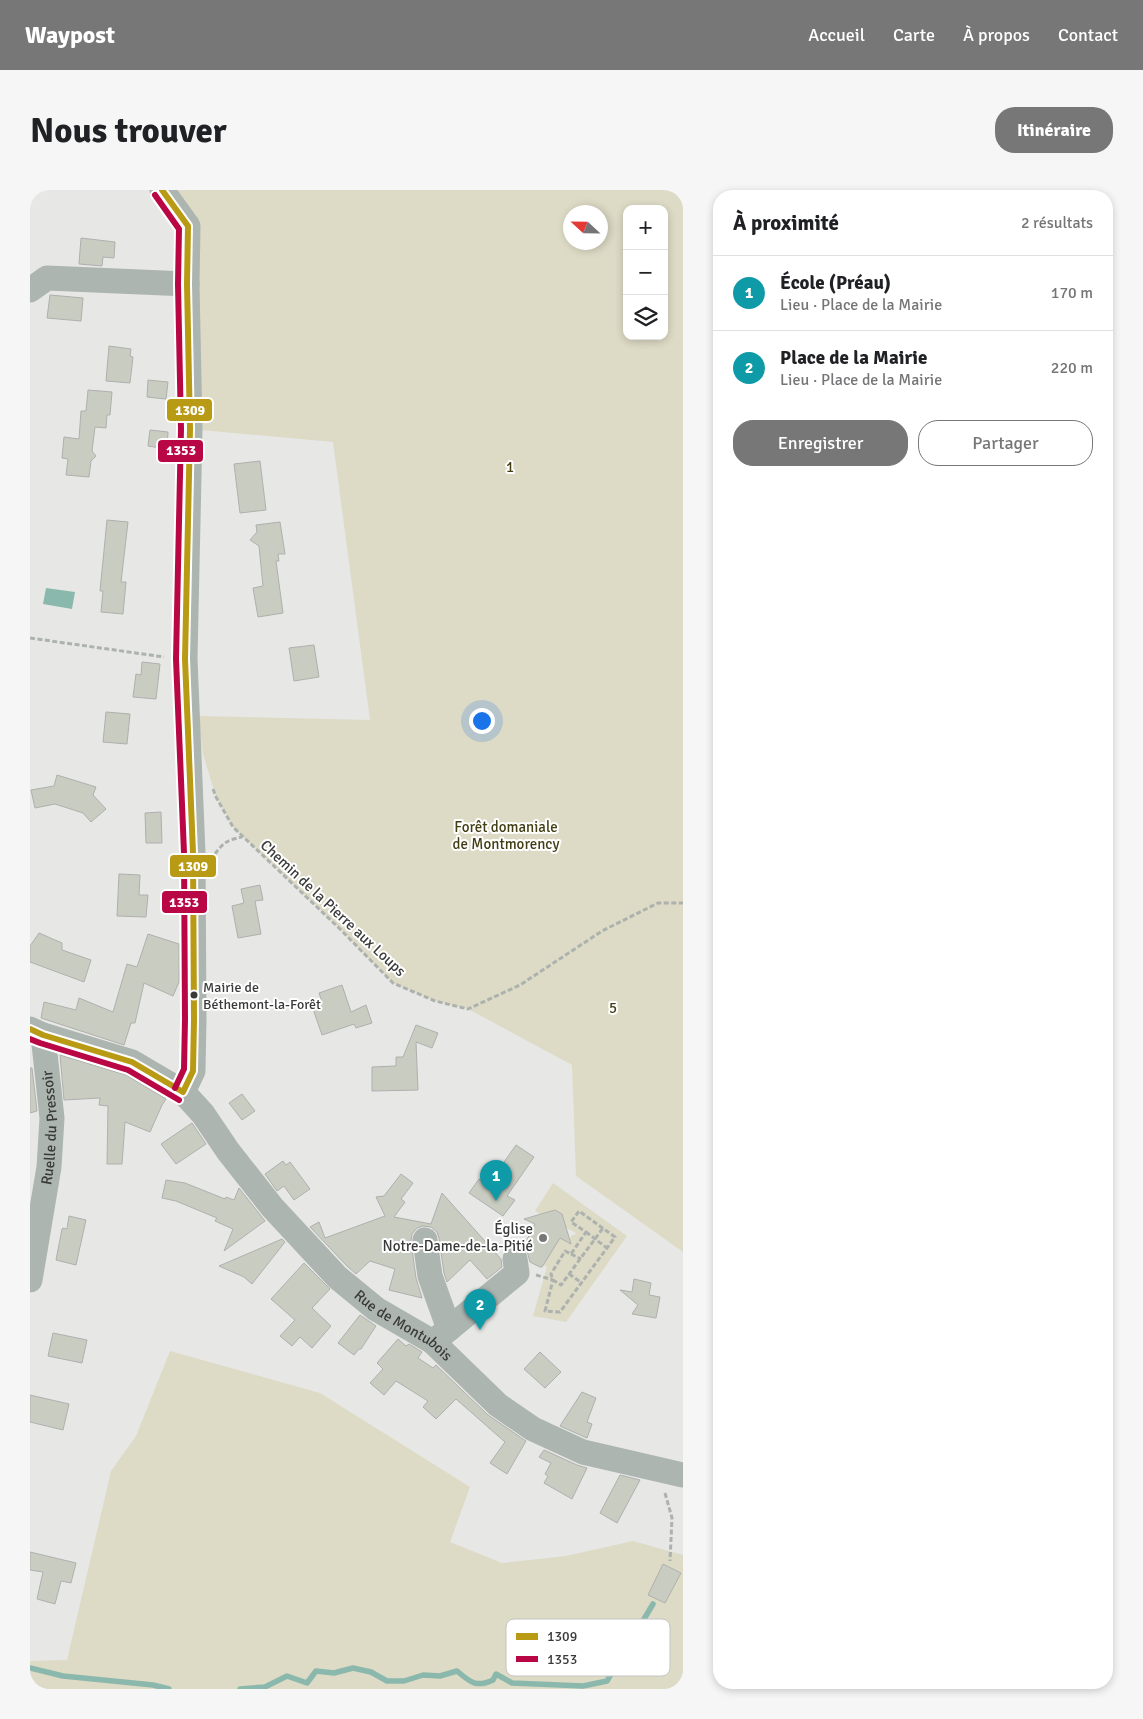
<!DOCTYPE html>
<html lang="fr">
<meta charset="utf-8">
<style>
body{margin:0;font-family:Signika,sans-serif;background:#f6f6f6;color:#202124}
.controls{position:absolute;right:15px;top:15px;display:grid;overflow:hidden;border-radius:10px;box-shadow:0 2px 8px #0003}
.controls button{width:45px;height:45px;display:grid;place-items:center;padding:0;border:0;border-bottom:1px solid #e0e0e0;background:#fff;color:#202124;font:25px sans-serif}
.compass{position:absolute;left:533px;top:15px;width:45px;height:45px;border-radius:50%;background:#fff;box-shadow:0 2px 8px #0003;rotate:292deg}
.you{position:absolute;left:451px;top:530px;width:18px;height:18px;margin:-12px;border:4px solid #fff;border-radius:50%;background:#1a73e8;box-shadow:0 0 0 8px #1a73e833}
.badge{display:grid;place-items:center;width:32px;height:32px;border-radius:50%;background:#767776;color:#fff;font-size:16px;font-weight:700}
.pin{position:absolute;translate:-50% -41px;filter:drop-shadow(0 1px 2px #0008)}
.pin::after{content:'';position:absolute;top:26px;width:18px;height:15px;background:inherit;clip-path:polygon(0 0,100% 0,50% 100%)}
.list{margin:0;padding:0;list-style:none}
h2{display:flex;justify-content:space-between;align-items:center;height:65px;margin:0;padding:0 20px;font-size:21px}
h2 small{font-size:16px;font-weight:400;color:#757577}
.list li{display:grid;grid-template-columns:32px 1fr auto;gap:15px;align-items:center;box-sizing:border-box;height:75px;padding:0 20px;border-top:1px solid #e0e0e0}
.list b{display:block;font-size:19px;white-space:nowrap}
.list p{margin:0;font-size:16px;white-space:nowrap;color:#757577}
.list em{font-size:16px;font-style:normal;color:#757577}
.actions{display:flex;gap:10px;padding:15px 20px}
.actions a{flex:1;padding:11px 0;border:1px solid #767776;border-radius:20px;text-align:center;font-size:18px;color:#767776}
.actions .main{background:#767776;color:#fff}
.icon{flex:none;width:28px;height:28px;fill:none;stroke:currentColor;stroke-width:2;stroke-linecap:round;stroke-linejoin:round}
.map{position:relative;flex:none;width:653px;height:1499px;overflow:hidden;border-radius:20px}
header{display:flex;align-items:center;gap:30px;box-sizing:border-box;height:70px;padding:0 25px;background:#767776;color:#fff}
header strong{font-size:24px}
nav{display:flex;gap:28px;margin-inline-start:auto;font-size:18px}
.intro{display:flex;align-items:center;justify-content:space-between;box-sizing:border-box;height:120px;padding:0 30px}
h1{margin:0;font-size:35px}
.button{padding:12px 22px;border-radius:20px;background:#767776;color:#fff;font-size:18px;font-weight:700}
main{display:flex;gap:30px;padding:0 30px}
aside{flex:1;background:#fff;border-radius:20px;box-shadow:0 2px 8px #0003}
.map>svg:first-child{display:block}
</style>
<header>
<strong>Waypost</strong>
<nav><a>Accueil</a><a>Carte</a><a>À propos</a><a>Contact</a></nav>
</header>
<div class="intro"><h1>Nous trouver</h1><a class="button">Itinéraire</a></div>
<main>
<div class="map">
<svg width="653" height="1499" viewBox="0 0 653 1499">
<rect width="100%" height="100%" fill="#e7e8e6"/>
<path fill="#dddac5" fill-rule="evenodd" d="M132,0H653V1062L546,986L542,875L438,819L405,811L363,793L310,739L203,637L186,607L173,564L168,526L340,530L303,252L160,239L158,36ZM597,19H634V146H597ZM540,22H570V52H540Z
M523,993L597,1046L536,1132L503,1126L517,1077L512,1074L527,1046L540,1053L541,1052L539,1050L542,1045H544L546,1043L533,1036L535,1032L532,1024L525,1020L517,1022L514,1026L505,1021Z
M140,1161L290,1203L440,1297L420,1352L472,1373L536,1366L603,1351L653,1365V1499H0V1471L37,1470L81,1281L106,1246Z"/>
<path fill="#8bb8ac" d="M16,398L45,402L42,419L13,414Z"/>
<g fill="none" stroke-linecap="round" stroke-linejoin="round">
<path stroke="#8bb8ac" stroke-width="5.5" d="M0,1478L33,1486L123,1495L139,1499
M210,1499L235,1497L257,1486L277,1493L286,1481L304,1483L323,1478L341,1482L357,1491H374L393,1485L410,1486L427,1481C440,1492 446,1498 463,1490L466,1484L482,1493L553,1496L577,1491L623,1414"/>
</g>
<path fill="#c9ccc1" stroke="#afb0ae" d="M51,48L85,52L84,68L73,67L72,76L49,74Z
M20,105L53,108L51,131L17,128Z
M79,156L101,159L100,166L103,167L100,193L76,191Z
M118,190L138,192L136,209L117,207Z
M58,200L82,202L80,225H77L76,238L65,237L62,261L66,266L61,271L59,287L36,285L38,269L32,268L34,247L49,249L51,221H56Z
M120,240L138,242L137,259L118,256Z
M230,271L236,320L210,323L204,274Z
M77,330L98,332L91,392H96L93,424L71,422L73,401H70Z
M250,332L255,364H248L249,371H246L253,423L228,427L223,398L233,396L229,356L220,350L227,342L226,335Z
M284,455L289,487L264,491L259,458Z
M112,472L130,474L126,509L103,507L106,484L111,485Z
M76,522L100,524L97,554L73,552Z
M27,585L66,597L63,605L76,619L61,632L53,623L25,614L5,618L1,600L24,596Z
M131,622L132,653H116L115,623Z
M89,684L110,685L109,705H118L116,727L87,726Z
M230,695L233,710L225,711L231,744L208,748L202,716L214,713L211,699Z
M9,743L32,753V760L61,770L54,792L0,772V756Z
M118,744L149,754V792L143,806L114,793L105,833H101L94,855L11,828L14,812L46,820L49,808L83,822L97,774L107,777Z
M312,795L321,822L336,815L342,833L326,838L324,834L292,845L282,816L292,812L289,803Z
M386,835L408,843L402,858L386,852L388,900L342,901V877L366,876V867H373Z
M30,865L96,885L136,909L132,915L120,942L95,932L92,974H77L78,916L69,915L70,908L34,910Z
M0,878H2L7,921L0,923Z
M212,904L225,921L212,930L199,913Z
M162,933L176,954L146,974L131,954Z
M486,955L504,967L477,1006L485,1010L473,1026L439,1003L449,989L458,995Z
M253,971L256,975L260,972L280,999L264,1010L254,996L247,1001L235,984Z
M371,984L383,993L371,1009L375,1012L364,1027L401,1034L412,1003L471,1069L472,1077L457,1089L440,1070L417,1092L414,1083L409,1048L407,1042L401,1037L393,1036L387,1038L382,1044L381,1051L386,1088L392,1108L359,1100L365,1079L340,1071L326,1084L317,1076L280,1037L289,1032L295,1048L355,1026L346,1007L354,1006Z
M136,990L155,993L195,1009L196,1007L204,1010L209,998L235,1031L194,1061L203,1039L185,1031L187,1028L146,1011L132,1008Z
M525,1020L532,1024L541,1054L530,1048L512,1077H510L500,1072L497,1061L493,1057L505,1034L494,1029Z
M39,1026L56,1030L46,1075L26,1070L32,1039L33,1038L37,1039Z
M252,1049L255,1052L222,1094L214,1087L189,1076Z
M274,1073L300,1099L282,1118L301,1136L282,1158L270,1147L262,1156L250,1146L265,1130L241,1109Z
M604,1089L621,1093L619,1105L630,1107L626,1128L602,1124L608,1115L590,1100L602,1102Z
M330,1125L346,1136L331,1159H329L324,1165L308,1153Z
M23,1143L57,1150L52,1173L18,1166Z
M368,1149L376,1156L379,1154L392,1162L388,1168L403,1178L406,1175L458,1225L496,1251L477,1284L460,1273L475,1252L426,1209L406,1229L393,1217L398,1211L366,1191L354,1205L340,1193L353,1179L347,1173Z
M510,1162L531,1182L515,1198L494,1179Z
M552,1202L566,1208L557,1232L562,1234L557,1248L530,1236Z
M0,1205L39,1214L33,1240L0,1232Z
M514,1260L547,1275L557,1278L542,1309L514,1293L518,1286L515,1284L521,1273L509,1267Z
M590,1285L610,1290L587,1333L570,1323Z
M0,1362L46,1373L41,1393L31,1391L25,1414L7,1409L13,1382L0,1380Z
M633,1374L651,1383L635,1413L618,1405Z"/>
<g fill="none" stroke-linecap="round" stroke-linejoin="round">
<path stroke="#adb2ae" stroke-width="3" stroke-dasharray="5 2.5" stroke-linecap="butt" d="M0,448L134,467
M183,599L186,607L203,637L310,739L363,793L405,811L438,819L490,795L572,741L628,713H653
M185,664C194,652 197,650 212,647
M556,1042L577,1058
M541,1064L551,1069
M539,1084L552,1093
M506,1085L523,1090L515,1121L530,1122L585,1047L549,1021L541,1032L556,1042L541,1064L535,1061L521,1084L523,1090L531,1095L573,1038
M635,1303L642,1328L640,1371"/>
<g stroke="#adb5b0" stroke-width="25">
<path d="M132,0L158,36L157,94L160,239L155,469L163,663L164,829L163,881L153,902"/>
<path d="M0,100L17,88L157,94"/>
<path id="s1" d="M0,839L13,845L102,872L153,902L173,924L198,961L242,1017L307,1087L346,1119L403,1152L468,1215L503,1239L553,1262L653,1285"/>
<path d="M395,1050L400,1086L419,1139"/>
<path id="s2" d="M0,1090L19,977L22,928L13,845"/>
<path d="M403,1152L487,1083L485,1069"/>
</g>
<defs>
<path id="bus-1" d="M132,0L158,36L157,94L160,239L155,469L163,663L164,829L163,881L153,902
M0,839L13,845L102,872L153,902"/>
<path id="bus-2" d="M125,5L149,39L148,94L151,239L146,469L154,663L155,829L154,879L145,898
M0,849L10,853L98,880L149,910"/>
</defs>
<use href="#bus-1" stroke="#fff" stroke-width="10"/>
<use href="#bus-2" stroke="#fff" stroke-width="10"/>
<use href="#bus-1" stroke="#b99a14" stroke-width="6"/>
<use href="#bus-2" stroke="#b90745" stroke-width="6"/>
</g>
<circle fill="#393a39" stroke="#fff" stroke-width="2" cx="164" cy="805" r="4.5"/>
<circle fill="#767776" stroke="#fff" stroke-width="2" cx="513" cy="1048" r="5"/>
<g text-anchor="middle" stroke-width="4" stroke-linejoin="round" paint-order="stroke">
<g font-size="14" fill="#393a39" stroke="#fff" text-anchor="start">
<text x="173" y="802">Mairie de<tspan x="173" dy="17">Béthemont-la-Forêt</tspan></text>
</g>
<g font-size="15" fill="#423d12" stroke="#fff">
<text x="480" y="282">1</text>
<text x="476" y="642">Forêt domaniale<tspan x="476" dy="17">de Montmorency</tspan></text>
<text x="583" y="823">5</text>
</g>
<g font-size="15" fill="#393a39" stroke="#fff">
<text transform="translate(303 718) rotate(43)" y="5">Chemin de la Pierre aux Loups</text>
<text dy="5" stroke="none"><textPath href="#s2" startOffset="154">Ruelle du Pressoir</textPath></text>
<text dy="5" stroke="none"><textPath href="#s1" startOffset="490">Rue de Montubois</textPath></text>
</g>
<g font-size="15" fill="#393a39" stroke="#fff" text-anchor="end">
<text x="503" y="1044">Église<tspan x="503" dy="17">Notre-Dame-de-la-Pitié</tspan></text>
</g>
</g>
<rect x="476" y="1429" width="164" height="57" rx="8" fill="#fff" stroke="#c4c4c4" stroke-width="1"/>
<rect x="486" y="1443" width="22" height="7" fill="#b99a14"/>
<rect x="486" y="1466" width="22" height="6" fill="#b90745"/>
<g font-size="14" fill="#393a39">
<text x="517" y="1451">1309</text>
<text x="517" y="1474">1353</text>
</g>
<g stroke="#fff" stroke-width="2">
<rect x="136" y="208" width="47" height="24" rx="5" fill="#b99a14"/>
<rect x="127" y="249" width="47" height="24" rx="5" fill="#b90745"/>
<rect x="139" y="664" width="48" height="24" rx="5" fill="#b99a14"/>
<rect x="131" y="700" width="47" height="24" rx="5" fill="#b90745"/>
</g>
<g font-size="14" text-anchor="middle" font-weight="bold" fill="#fff">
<text x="160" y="225">1309</text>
<text x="151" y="265">1353</text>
<text x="163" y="681">1309</text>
<text x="154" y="717">1353</text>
</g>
</svg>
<div class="controls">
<button>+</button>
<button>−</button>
<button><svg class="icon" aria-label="layers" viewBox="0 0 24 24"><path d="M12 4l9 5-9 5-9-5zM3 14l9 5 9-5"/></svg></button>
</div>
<svg class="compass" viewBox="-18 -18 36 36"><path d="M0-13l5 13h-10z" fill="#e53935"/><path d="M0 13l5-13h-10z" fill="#757577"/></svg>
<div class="you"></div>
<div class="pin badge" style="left:466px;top:1011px;background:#0f9aa8">1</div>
<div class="pin badge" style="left:450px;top:1140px;background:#0f9aa8">2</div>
</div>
<aside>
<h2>À proximité<small>2 résultats</small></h2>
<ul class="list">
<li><span class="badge" style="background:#0f9aa8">1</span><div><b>École (Préau)</b><p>Lieu · Place de la Mairie</p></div><em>170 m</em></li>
<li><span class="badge" style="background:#0f9aa8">2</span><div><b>Place de la Mairie</b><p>Lieu · Place de la Mairie</p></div><em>220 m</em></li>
</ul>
<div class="actions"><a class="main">Enregistrer</a><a>Partager</a></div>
</aside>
</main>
